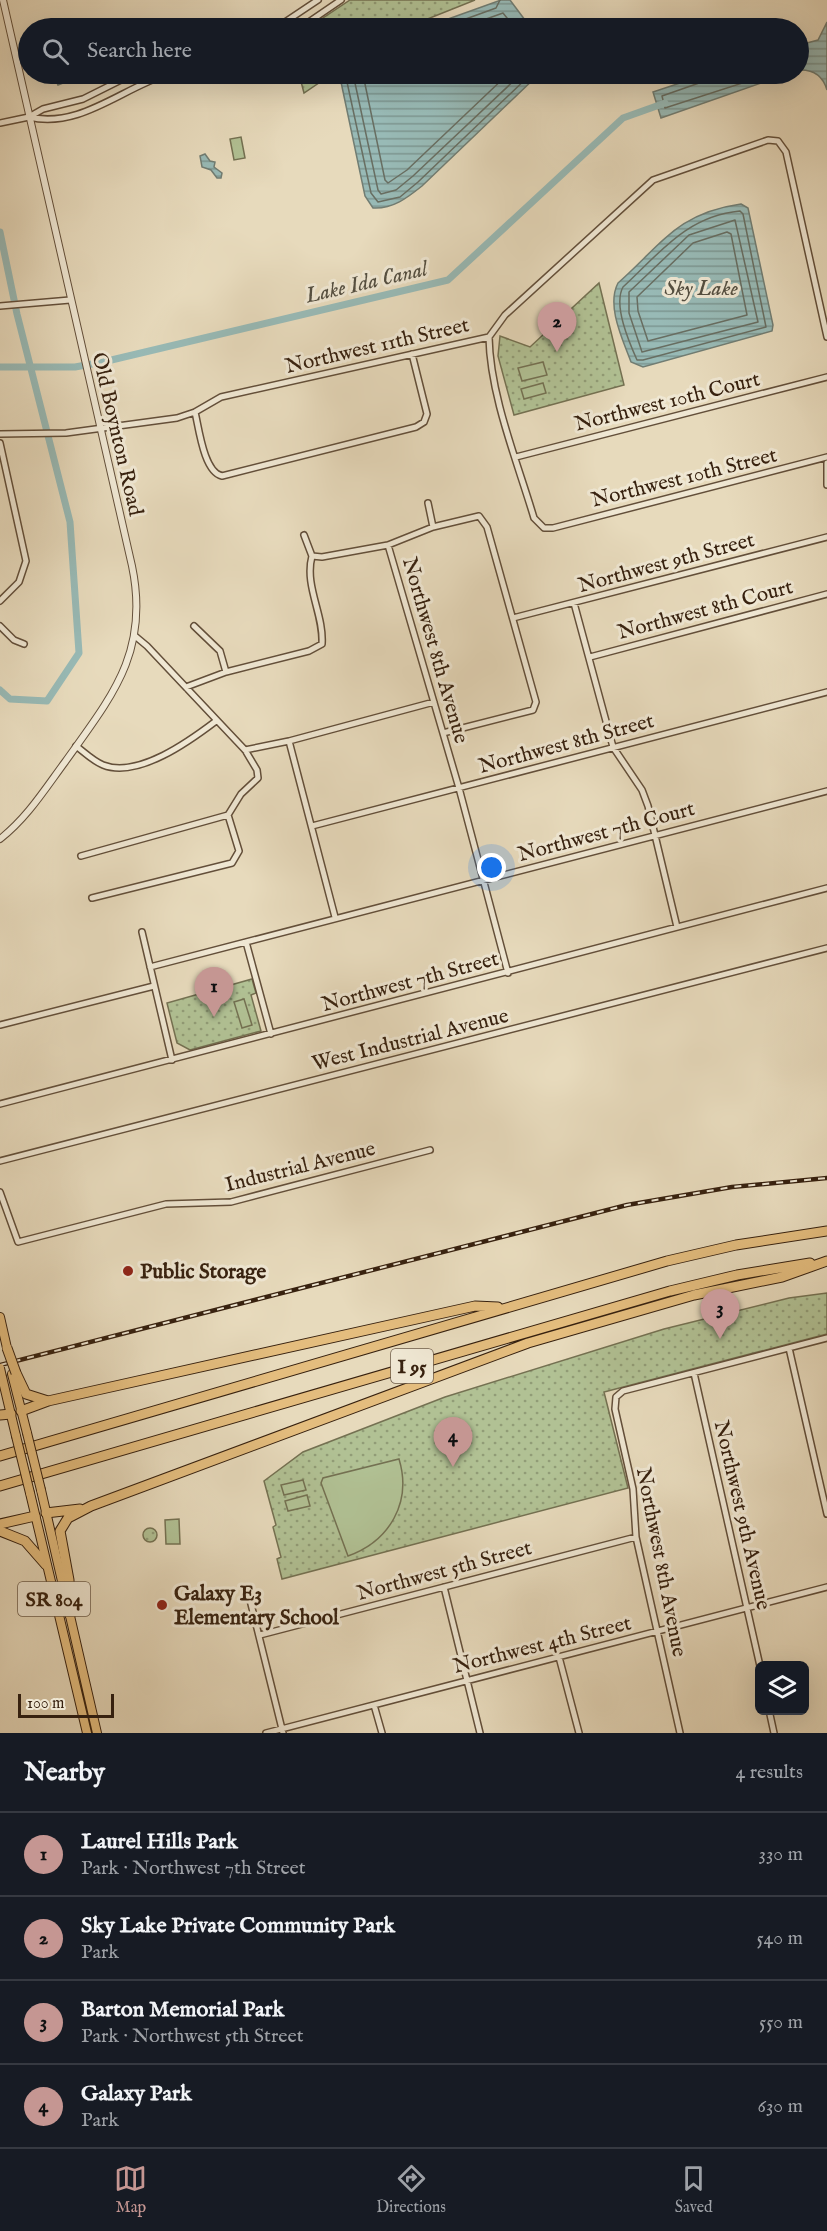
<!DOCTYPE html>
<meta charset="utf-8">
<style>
body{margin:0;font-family:"IM FELL English",serif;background:#20242c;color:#f1f3f6}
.controls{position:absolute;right:18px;bottom:18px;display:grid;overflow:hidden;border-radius:9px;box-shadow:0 6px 24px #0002}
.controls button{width:54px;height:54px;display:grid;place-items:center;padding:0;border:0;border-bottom:2px solid #363941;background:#171b24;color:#f1f3f6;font:30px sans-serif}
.scale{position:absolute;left:18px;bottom:15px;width:96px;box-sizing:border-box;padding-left:6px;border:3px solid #37210f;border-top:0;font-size:16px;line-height:21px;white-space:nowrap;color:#37210f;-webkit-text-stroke:4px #efe7d3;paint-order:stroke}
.you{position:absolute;left:492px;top:868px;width:21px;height:21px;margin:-15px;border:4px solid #fff;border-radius:50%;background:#1a73e8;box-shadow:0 0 0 9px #1a73e833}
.badge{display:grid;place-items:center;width:39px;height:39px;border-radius:50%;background:#c59692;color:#111;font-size:20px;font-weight:700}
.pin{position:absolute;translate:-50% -50px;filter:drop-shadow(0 2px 3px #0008)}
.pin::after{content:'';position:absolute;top:32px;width:21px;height:18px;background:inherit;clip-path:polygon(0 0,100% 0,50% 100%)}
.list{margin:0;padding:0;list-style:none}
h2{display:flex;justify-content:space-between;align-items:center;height:78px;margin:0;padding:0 24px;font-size:26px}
h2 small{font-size:20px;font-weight:400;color:#9ea1a6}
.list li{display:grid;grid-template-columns:39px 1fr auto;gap:18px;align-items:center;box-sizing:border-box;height:84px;padding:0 24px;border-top:2px solid #363941}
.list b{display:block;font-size:22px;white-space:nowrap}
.list p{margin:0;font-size:20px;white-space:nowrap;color:#9ea1a6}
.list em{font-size:20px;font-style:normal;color:#9ea1a6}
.icon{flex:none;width:33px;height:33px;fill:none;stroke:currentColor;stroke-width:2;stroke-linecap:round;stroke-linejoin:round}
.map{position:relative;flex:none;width:827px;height:1733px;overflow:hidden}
.search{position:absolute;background:#171b24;box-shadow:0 6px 24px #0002;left:18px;right:18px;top:18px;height:66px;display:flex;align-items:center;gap:15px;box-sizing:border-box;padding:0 21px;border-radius:33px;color:#9ea1a6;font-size:22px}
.sheet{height:414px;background:#171b24}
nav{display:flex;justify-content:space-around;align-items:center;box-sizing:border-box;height:84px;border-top:2px solid #363941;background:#171b24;font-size:16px;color:#9ea1a6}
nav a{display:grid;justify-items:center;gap:3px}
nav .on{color:#c59692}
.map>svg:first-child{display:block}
</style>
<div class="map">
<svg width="827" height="1733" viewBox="0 0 827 1733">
<defs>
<pattern id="grass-dots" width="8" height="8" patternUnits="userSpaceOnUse" patternTransform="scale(1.5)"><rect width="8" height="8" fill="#b1c194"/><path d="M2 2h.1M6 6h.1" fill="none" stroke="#919c77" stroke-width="1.8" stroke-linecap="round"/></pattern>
<pattern id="water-rules" width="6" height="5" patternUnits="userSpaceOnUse" patternTransform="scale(1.5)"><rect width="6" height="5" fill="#98bab6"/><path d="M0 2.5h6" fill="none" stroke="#7d9792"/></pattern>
</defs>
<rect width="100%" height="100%" fill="#e7dabc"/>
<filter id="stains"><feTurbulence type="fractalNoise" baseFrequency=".00333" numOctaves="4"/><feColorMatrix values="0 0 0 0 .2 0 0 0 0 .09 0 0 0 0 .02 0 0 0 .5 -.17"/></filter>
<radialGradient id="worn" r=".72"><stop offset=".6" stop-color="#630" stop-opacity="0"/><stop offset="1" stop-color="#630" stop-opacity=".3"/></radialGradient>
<path fill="url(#grass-dots)" stroke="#747152" stroke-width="1.5" d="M350,0H475L405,28H308Z
M299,74H332L304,93Z
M599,283L624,385L514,415L498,356L500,336L530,347Z
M252,979L256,993L251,995L261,1031L190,1050L177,1043L167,1003Z
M827,1293V1334L604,1392L628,1488L282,1579L277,1559L281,1557L273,1527L276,1525L264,1481L303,1452L445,1397L664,1329L789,1298Z
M143 1535a7 7 0 1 1 14 0a7 7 0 1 1-14 0Z"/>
<path fill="#b1c194" stroke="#747152" stroke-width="1.5" d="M241,137L245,158L234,160L230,139Z
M543,362L547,375L522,381L518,368Z
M543,383L546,393L524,399L521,389Z
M244,999L252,1025L242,1028L234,1002Z
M399,1459C412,1502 390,1541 348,1556L321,1483L323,1478Z
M303,1480L306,1490L284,1495L281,1485Z
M307,1495L310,1506L288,1511L285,1501Z
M179,1519L180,1544H166L165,1520Z"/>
<path fill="url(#water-rules)" stroke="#717d73" stroke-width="1.5" d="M501,0H510L531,28H423Z
M827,22V90C823,76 813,69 798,70L799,45L818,40Z
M53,74H86L58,85Z
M345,74H539L422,186C407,198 393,209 373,208L365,196L341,82Z
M707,74H787L661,118L653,92Z
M205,154L210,161L215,162L214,167L222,173L221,178H217L211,170L202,167L200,156Z
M741,204L748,208L773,325L772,331L643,367L631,362C623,340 606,306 618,283C661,245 677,213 741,204Z"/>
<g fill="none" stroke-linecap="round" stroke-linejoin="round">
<path stroke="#686e62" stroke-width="1.5" d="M446,28L452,24L496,8L500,0
M461,28L503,13L515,28
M349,74L347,82L371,193L378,202L400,197L418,182L531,74
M357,74L355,83L378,190L381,194L396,190L413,176L521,74
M366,74L365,84L385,180L388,183L407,170L508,74
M706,74L702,82L662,96L665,108L770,74
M740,211L743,214L766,327L643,360H637C629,342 613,305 623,287C659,254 686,216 740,211Z
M735,220L758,322L642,352L629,313V292L689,235Z
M727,232L731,234L747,315L648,341L638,311L637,297L693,243Z"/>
<path stroke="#98bab6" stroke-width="7" d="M0,232L17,314L70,522L79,653L47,701L10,699L0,690
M0,367H75L103,362L448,280L623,118L665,103"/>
<defs>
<path id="minor" d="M276,28L318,0
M300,28L341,0
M29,117C80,129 122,88 168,74
M0,123L29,117L43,109L83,99L133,74
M0,306L70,300
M489,337C490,395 517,461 534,518L544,528H553L827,457
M195,412C199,429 204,472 222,476L416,427L424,422L427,414L412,354
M0,434L66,433L177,418L195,412L221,397L489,337L505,315L653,180L768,140L778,141L786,152L827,337
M0,443L26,561L19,582L0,601
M516,457L827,377
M827,463V485
M428,503L433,527
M304,535L312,556
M388,545L459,788L508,973
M312,556L322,557L388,545L433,527L479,516L487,527L536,702L533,710L443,733
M574,603L613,747L642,790L648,806L677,927
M513,618L827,537
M0,626L14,640L24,644
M194,626L220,651L226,672
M590,657L827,594
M186,687L226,672L309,651L322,644C324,614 304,586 312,556
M289,741L335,917
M76,746C84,752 93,761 103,765C138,779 191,740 216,721
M245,750L289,741L434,702
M312,826L827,692
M81,856L228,815L241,794L258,778L257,770L245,750L147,646L135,636
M92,898L232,863L239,851L228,815
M142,932L172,1060
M246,942L271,1034
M150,967L827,791
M0,1025L154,986
M0,1104L827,888
M0,1161L827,948
M0,1192L18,1242L166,1204L231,1202L430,1150
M789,1348L827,1514
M694,1373L760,1666
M444,1587L480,1733
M249,1596L283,1733
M260,1635L636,1537
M559,1657L579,1733
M374,1705L382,1733
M769,1710L774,1733
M266,1733L827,1587
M680,1733L636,1537L633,1489L615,1409L616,1397L623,1391L827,1338"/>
<path id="tertiary" d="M0,839C27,818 45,789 65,762C112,696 150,652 132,566L3,0"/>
<path id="primary" d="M0,1317L7,1348
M12,1374L27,1433
M2,1377L16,1436
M41,1490L97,1733
M30,1493L87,1733"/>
<path id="motorway" d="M16,1373L26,1394L48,1401
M21,1411L48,1401L475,1306L498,1307
M0,1415L11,1414
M0,1456L667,1261L736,1245L827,1231
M0,1486L670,1291L737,1275L810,1263
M46,1513L80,1509
M0,1524L35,1516
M0,1531L25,1541L46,1565
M70,1615L69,1580L60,1531L68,1518L91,1506L528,1343L694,1295L782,1277L827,1261"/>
</defs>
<use href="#minor" stroke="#634f3a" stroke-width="8"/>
<use href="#tertiary" stroke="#634f3a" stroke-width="8"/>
<use href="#primary" stroke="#37210f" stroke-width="10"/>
<use href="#motorway" stroke="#37210f" stroke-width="11"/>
<use href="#minor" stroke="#efe7d3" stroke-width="5"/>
<use href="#tertiary" stroke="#efe7d3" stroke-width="6"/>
<use href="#primary" stroke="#e4bd7e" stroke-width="8"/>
<use href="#motorway" stroke="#e4bd7e" stroke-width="9"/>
<defs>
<path id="rail" d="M0,1365L627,1205L732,1187L827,1178"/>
</defs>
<use href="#rail" stroke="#37210f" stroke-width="4.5"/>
<use href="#rail" stroke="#efe7d3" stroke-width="2" stroke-dasharray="7" stroke-linecap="butt"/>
<defs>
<path id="primary-bridge" d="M0,1368L2,1377
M27,1433L41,1490
M16,1436L30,1493"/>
<path id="motorway-bridge" d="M7,1348L16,1373"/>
</defs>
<use href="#primary-bridge" stroke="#37210f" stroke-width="10" stroke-linecap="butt"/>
<use href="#motorway-bridge" stroke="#37210f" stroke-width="11" stroke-linecap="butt"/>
<use href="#primary-bridge" stroke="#e4bd7e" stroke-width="8"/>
<use href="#motorway-bridge" stroke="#e4bd7e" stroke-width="9"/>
</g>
<g fill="#8f2418" stroke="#efe7d3" stroke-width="2">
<circle cx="128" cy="1271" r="6"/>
<circle cx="162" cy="1605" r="6"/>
</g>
<g text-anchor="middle" stroke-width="6" stroke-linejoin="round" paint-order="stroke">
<g fill="#efe7d3" stroke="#6e5c4a" stroke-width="1.5">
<rect x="391" y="1349" width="42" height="34" rx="4.5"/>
<rect x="18" y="1582" width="72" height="34" rx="4.5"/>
</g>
<g font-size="20" font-weight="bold" fill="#37210f">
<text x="412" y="1373">I 95</text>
<text x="54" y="1606">SR 804</text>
</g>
<g font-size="21" fill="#37210f" stroke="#efe7d3">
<text transform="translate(377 345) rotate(-13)" y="7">Northwest 11th Street</text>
<text transform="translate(667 401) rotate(-14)" y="7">Northwest 10th Court</text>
<text transform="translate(118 434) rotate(77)" y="7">Old Boynton Road</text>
<text transform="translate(684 477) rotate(-14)" y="7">Northwest 10th Street</text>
<text transform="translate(666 562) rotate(-15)" y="7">Northwest 9th Street</text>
<text transform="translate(705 609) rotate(-15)" y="7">Northwest 8th Court</text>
<text transform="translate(436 650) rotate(74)" y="7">Northwest 8th Avenue</text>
<text transform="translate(566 743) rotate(-15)" y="7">Northwest 8th Street</text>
<text transform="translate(606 831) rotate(-15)" y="7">Northwest 7th Court</text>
<text transform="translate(410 981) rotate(-15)" y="7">Northwest 7th Street</text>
<text transform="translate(410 1039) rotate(-14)" y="7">West Industrial Avenue</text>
<text transform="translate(300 1166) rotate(-14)" y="7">Industrial Avenue</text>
<text transform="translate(743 1515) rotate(77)" y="7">Northwest 9th Avenue</text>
<text transform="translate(662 1562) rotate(79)" y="7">Northwest 8th Avenue</text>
<text transform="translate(444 1570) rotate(-15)" y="7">Northwest 5th Street</text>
<text transform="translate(542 1644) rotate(-14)" y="7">Northwest 4th Street</text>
</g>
<g font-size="21" font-weight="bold" fill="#37210f" stroke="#efe7d3" text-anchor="start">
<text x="140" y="1278">Public Storage</text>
<text x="174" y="1600">Galaxy E3<tspan x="174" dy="24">Elementary School</tspan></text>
</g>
<g font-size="22" font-style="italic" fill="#544f41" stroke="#efe7d3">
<text transform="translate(366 281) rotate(-13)" y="8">Lake Ida Canal</text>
<text x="701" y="295">Sky Lake</text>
</g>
</g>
<rect width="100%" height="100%" filter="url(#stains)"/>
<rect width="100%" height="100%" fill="url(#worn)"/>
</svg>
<div class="controls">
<button><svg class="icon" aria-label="layers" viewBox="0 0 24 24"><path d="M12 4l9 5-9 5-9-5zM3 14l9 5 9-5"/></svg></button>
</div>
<div class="scale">100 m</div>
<div class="you"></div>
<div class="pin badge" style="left:214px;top:1017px">1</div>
<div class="pin badge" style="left:557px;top:352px">2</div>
<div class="pin badge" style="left:720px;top:1339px">3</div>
<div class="pin badge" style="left:453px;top:1467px">4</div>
<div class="search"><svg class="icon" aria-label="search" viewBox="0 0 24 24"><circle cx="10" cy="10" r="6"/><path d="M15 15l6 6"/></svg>Search here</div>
</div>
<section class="sheet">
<h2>Nearby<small>4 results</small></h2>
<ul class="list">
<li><span class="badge">1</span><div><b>Laurel Hills Park</b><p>Park · Northwest 7th Street</p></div><em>330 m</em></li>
<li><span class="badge">2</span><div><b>Sky Lake Private Community Park</b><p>Park</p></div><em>540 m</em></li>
<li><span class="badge">3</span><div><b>Barton Memorial Park</b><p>Park · Northwest 5th Street</p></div><em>550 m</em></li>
<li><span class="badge">4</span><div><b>Galaxy Park</b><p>Park</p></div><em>630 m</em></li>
</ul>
</section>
<nav>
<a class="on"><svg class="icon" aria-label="map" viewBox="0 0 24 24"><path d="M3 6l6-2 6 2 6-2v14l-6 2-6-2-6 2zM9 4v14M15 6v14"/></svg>Map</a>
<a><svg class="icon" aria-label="directions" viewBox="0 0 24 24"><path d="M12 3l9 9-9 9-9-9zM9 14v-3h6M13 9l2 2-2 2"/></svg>Directions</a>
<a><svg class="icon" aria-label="saved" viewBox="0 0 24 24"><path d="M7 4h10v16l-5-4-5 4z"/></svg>Saved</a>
</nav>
